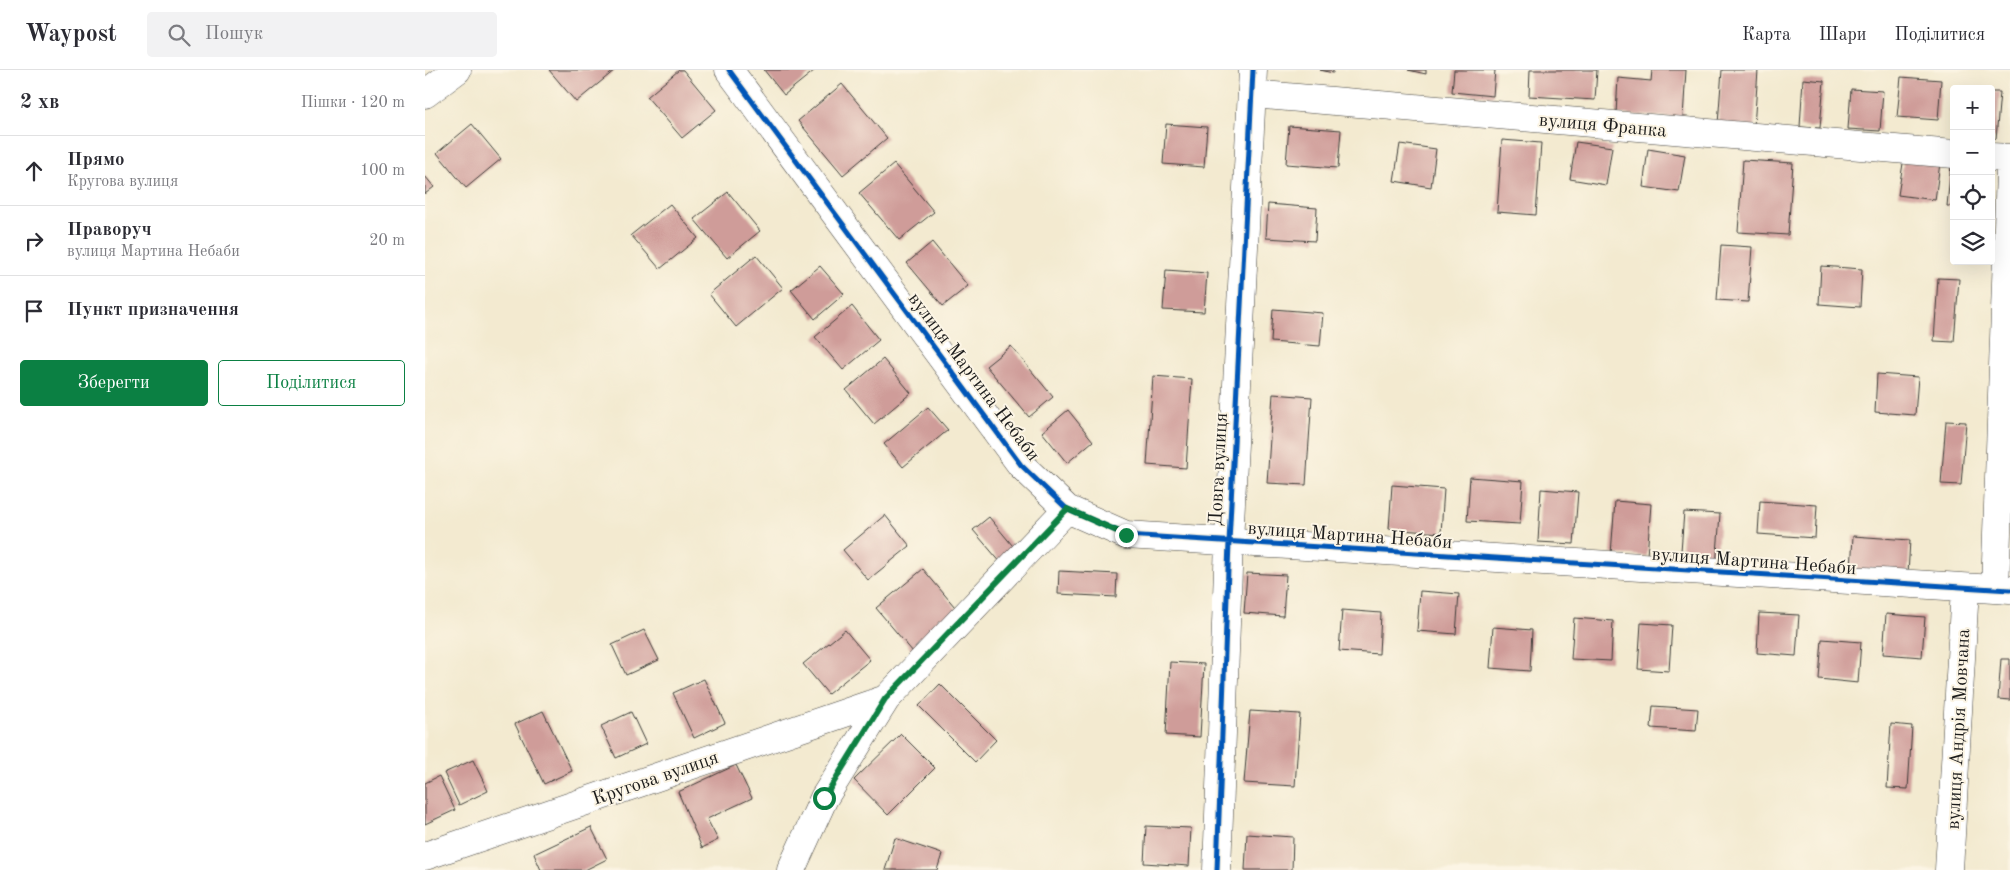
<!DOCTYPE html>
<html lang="uk">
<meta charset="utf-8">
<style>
body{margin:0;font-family:"Old Standard TT",serif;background:#f2f2f3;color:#2b2b33}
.controls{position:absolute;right:15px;top:15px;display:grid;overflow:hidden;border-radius:5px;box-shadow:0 5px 20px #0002}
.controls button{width:45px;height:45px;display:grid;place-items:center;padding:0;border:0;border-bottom:1px solid #e1e1e2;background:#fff;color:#2b2b33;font:25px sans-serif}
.stop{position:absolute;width:15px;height:15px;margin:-11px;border:4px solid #0b8043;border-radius:50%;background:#fff}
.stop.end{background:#0b8043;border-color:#fff;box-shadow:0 1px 5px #0008}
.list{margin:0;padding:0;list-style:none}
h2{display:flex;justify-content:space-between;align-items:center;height:65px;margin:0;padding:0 20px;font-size:21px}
h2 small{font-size:16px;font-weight:400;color:#7c7c81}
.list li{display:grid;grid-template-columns:32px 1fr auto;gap:15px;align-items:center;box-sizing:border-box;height:70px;padding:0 20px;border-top:1px solid #e1e1e2}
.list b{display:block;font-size:19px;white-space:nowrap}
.list p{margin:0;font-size:16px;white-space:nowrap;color:#7c7c81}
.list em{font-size:16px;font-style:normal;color:#7c7c81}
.actions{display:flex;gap:10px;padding:15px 20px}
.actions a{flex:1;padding:11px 0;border:1px solid #0b8043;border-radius:5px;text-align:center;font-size:18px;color:#0b8043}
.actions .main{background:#0b8043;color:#fff}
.icon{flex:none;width:28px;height:28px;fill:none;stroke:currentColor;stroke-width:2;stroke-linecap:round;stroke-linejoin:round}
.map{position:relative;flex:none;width:1585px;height:800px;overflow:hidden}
header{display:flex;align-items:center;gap:30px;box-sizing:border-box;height:70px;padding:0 25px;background:#fff;border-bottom:1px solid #e1e1e2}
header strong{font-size:24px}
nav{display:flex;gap:28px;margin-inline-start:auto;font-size:18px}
.search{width:350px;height:45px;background:#f2f2f3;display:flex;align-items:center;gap:12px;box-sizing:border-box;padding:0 18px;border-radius:5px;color:#7c7c81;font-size:19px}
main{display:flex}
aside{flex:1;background:#fff}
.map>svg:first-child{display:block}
</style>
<header>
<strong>Waypost</strong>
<div class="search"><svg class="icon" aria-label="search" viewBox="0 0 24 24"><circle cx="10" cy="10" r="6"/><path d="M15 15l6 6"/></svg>Пошук</div>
<nav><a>Карта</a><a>Шари</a><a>Поділитися</a></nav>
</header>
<main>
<aside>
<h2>2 хв<small>Пішки · 120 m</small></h2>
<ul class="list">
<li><svg class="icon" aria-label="ahead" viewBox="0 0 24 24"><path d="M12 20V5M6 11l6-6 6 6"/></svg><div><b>Прямо</b><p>Кругова вулиця</p></div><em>100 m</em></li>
<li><svg class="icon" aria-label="right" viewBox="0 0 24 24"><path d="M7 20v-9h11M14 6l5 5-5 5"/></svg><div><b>Праворуч</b><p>вулиця Мартина Небаби</p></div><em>20 m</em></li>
<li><svg class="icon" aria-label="arrive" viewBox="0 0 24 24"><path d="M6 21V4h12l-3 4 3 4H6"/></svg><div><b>Пункт призначення</b></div></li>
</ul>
<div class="actions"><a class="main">Зберегти</a><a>Поділитися</a></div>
</aside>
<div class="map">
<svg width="1585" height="800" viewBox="0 0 1585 800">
<rect width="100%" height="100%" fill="#fcf5e5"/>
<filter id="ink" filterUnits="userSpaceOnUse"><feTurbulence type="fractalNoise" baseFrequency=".02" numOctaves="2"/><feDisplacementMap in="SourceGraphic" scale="10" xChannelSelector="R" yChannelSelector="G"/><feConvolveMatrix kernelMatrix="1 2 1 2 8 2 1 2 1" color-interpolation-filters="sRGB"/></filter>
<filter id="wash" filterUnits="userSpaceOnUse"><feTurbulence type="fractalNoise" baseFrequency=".0096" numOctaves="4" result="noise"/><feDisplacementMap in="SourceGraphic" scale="20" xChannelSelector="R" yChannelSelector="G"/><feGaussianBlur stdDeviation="1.12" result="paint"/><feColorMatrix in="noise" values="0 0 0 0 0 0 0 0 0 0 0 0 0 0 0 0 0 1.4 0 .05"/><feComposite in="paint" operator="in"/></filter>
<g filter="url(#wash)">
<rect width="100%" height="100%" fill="#f3ead0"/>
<g id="blocks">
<path fill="#cf9c99" d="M124,0H190L151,32Z
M254,0H258L291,40L257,68L222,27Z
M339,0H390L359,25Z
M895,0H908V3Z
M983,0H1001V4Z
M1029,0H1070L1068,26L1027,22Z
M1105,0H1172L1170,30L1104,26Z
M1227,0H1261L1258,48L1191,44L1193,8L1226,11Z
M1297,0H1333L1329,57L1293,54Z
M1476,7L1516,10L1513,50L1472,47Z
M1378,9L1399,11L1395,58L1375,57Z
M417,14L462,68L418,105L373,51Z
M1426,19L1458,21L1455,61L1423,59Z
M1566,22H1575L1571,69L1566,68Z
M47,54L76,89L41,118L12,83Z
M741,54L782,57L779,97L738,94Z
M864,56L916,60L913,98L861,94Z
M1077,70L1116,73L1111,145L1072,142Z
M1151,72L1187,77L1181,115L1145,109Z
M975,74L1011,79L1006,117L969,111Z
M1223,79L1260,85L1254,122L1218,117Z
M1479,87L1515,93L1510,130L1473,125Z
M1318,90L1368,93L1363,165L1313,162Z
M469,94L509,142L474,170L434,123Z
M1526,95L1529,96V136H1522Z
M0,106L9,117L0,124Z
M303,122L335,161L302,188L269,149Z
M245,134L273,168L235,199L206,165Z
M843,134L892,138L890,171L841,168Z
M507,172L543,216L518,236L482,193Z
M1296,175L1327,177L1323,232L1292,230Z
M331,185L358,218L311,257L284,224Z
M395,196L419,224L390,249L366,220Z
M1396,196L1437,199L1435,237L1394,234Z
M741,200L782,203L779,242L738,240Z
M1513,208L1534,209L1529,272L1509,271Z
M427,236L454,270L418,300L390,267Z
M848,239L898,243L895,276L846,272Z
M586,276L628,327L604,347L561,296Z
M458,289L486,323L449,354L421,320Z
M1452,304L1493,307L1490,345L1450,342Z
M728,306L767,309L761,398L722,395Z
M848,324L887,327L881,415L842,413Z
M503,337L523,360L478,397L459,374Z
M643,340L668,371L642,393L617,362Z
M1521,351L1541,352L1536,415L1516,414Z
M1045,407L1098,411L1095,454L1042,451Z
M967,415L1019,419L1016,463L964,459Z
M1116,419L1153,422L1149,474L1113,472Z
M1190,431L1226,434L1222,486L1186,484Z
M1335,431L1392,435L1390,468L1333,464Z
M1259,442L1295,444L1291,497L1255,494Z
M460,445L485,476L443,510L418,480Z
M564,447L592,481L577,494L548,460Z
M1428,466L1485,470L1483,504L1426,500Z
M498,499L535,543L488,582L451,538Z
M634,501L692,504L691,527L633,524Z
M822,503L861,505L858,546L819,543Z
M995,521L1034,524L1031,564L992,561Z
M917,540L956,543L954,584L914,581Z
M1334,543L1374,545L1371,586L1332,583Z
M1461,544L1500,547L1497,587L1458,584Z
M1149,548L1188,551L1186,591L1146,589Z
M1216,553L1247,555L1244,601L1213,599Z
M1068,557L1107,560L1105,601L1065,598Z
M219,560L234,590L201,605L187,575Z
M420,560L445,590L403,624L378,594Z
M1397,569L1436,572L1433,613L1394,609Z
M1576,589H1585V630L1573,629Z
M745,592L779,594L775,667L741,665Z
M279,609L300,653L269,668L248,623Z
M515,614L571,670L550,692L494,636Z
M1228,636L1273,639L1271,661L1226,658Z
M118,641L147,701L119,714L90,654Z
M825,641L875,644L870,716L819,713Z
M206,642L221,674L191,688L176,656Z
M1466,654L1487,656L1483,719L1462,718Z
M476,664L510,698L463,745L429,710Z
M48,690L63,721L34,735L19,703Z
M311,695L327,728L282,749L293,770L277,778L253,722Z
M14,706L30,740L0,754V713Z
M721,756L766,758L764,796L719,793Z
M166,757L182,789L160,800H116L109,784Z
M822,764L868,767L867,800H820Z
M470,768L517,784L512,800H460Z"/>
</g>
</g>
<g filter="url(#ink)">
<use href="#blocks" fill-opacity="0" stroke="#3c3b37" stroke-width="1"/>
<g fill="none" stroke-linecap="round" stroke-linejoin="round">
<defs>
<path id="minor" d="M304,0L596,395L642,439L701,465L1585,520
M0,24L32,0
M827,24L1529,84
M1566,87L1585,88
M1570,519L1585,102
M0,786L461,629
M366,800L399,728L461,629L642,439
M792,800L804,472L828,0
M1524,800L1540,518"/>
</defs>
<use href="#minor" stroke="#3c3b37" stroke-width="29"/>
<use href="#minor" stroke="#fff" stroke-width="28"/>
<defs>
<path id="cycleway" d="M304,0L596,395L642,439L701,465L1585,520
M792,800L804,472L828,0"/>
</defs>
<use href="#cycleway" stroke="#fcf5e5" stroke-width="8"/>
<use href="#cycleway" stroke="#0057b8" stroke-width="5"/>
</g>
</g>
<g fill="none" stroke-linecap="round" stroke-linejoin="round" filter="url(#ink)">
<path stroke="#0b8043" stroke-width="6" d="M399,728L460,629L642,439L701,465"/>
</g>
<g text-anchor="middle" stroke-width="4" stroke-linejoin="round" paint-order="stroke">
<g font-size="19" fill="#1c1c1c" stroke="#fcf5e5">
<text transform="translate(1178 54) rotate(5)" y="7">вулиця Франка</text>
<text transform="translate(550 306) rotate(53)" y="7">вулиця Мартина Небаби</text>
<text transform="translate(792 399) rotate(-87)" y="7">Довга вулиця</text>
<text transform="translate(925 464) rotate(4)" y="7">вулиця Мартина Небаби</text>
<text transform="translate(1329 490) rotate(4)" y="7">вулиця Мартина Небаби</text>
<text transform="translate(1532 659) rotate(-87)" y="7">вулиця Андрія Мовчана</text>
<text transform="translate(230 707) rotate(-19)" y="7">Кругова вулиця</text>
</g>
</g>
</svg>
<div class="controls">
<button>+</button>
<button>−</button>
<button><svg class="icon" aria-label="locate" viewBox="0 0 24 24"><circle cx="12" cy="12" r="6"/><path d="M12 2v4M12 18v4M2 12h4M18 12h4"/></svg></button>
<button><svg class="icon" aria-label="layers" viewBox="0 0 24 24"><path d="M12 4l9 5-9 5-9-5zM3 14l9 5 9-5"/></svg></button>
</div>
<div class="stop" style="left:399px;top:728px"></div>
<div class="stop end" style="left:701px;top:465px"></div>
</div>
</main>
